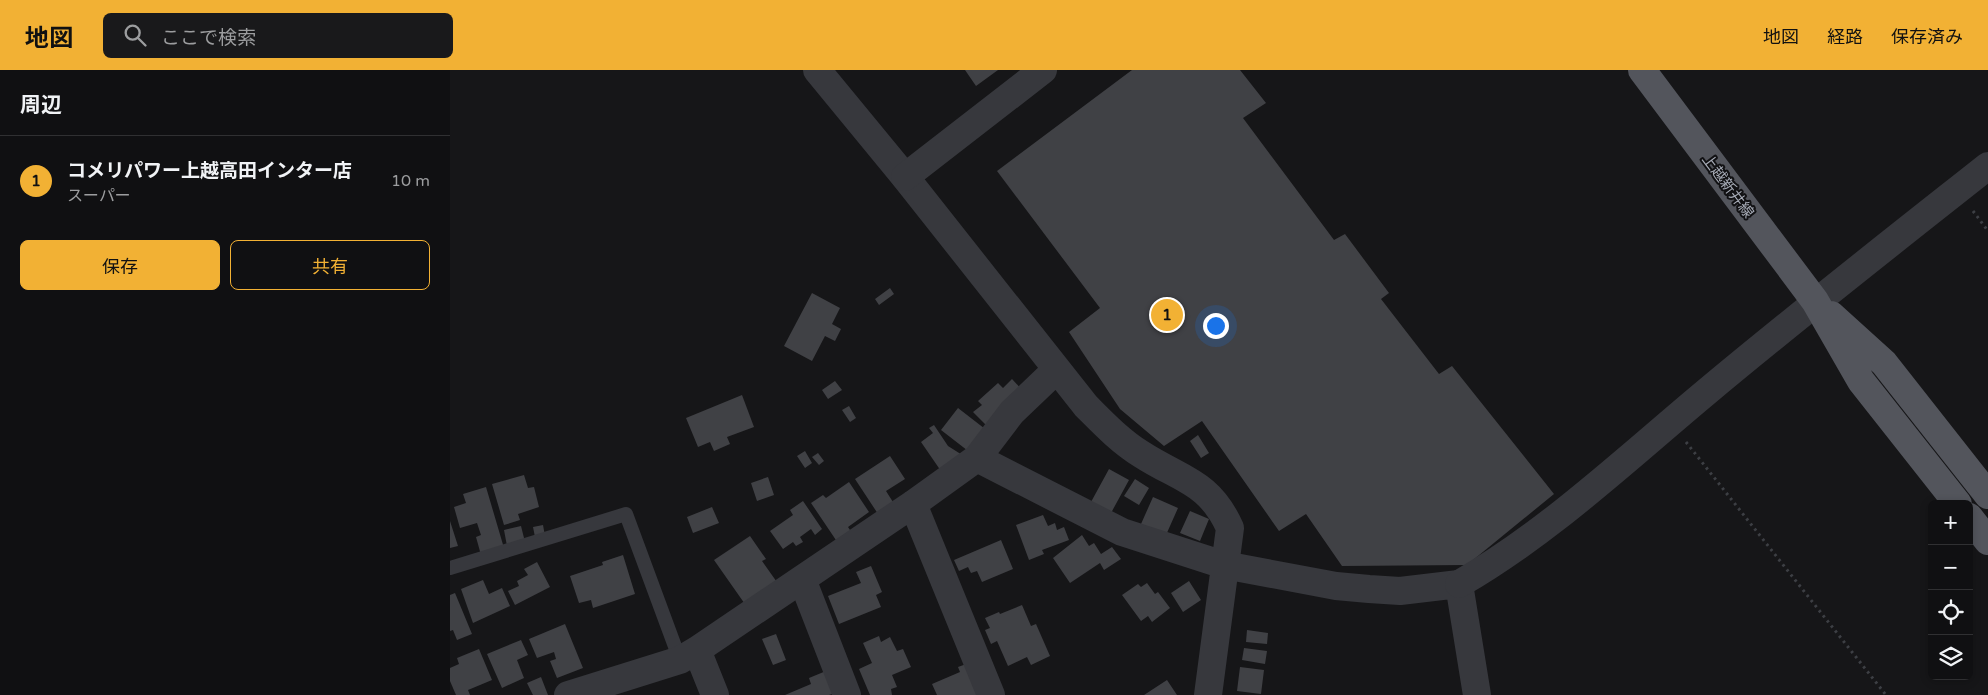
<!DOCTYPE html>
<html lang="ja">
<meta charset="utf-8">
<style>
body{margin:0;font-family:"Varela Round","Noto Sans JP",sans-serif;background:#19191b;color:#f1f3f6}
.controls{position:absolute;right:15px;bottom:15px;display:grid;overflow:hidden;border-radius:8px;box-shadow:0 2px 8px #0003}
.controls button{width:45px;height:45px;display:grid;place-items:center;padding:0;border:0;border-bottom:1px solid #303032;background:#101012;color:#f1f3f6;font:25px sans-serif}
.you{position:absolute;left:765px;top:255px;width:18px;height:18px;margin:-12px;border:4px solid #fff;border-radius:50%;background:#1a73e8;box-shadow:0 0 0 8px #1a73e833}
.badge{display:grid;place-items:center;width:32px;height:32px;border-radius:50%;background:#f2b134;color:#111;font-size:16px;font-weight:700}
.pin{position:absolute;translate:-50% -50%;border:2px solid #fff;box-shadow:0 1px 5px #0006}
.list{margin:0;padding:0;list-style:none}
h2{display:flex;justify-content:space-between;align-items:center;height:65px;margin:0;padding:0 20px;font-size:21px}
h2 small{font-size:16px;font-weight:400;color:#9c9d9f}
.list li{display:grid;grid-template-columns:32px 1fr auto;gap:15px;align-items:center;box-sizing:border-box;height:90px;padding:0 20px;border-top:1px solid #303032}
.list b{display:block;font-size:19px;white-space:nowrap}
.list p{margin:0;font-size:16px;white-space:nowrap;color:#9c9d9f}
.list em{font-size:16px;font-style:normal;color:#9c9d9f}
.actions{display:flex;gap:10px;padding:15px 20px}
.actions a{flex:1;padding:11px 0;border:1px solid #f2b134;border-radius:8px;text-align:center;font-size:18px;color:#f2b134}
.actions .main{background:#f2b134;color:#111}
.icon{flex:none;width:28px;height:28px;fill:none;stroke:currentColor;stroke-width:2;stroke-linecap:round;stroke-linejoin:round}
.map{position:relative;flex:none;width:1538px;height:625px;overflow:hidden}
header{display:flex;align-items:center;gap:30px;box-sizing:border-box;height:70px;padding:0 25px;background:#f2b134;color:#111}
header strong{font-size:24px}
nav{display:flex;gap:28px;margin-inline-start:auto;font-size:18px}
.search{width:350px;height:45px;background:#19191b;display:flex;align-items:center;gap:12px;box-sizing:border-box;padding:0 18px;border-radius:8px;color:#9c9d9f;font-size:19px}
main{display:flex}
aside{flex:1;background:#101012}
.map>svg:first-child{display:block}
</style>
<header>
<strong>地図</strong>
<div class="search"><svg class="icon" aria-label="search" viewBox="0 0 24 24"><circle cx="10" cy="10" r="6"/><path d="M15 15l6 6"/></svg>ここで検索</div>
<nav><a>地図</a><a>経路</a><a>保存済み</a></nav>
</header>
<main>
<aside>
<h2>周辺<small></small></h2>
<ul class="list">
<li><span class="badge">1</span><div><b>コメリパワー上越高田インター店</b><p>スーパー</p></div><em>10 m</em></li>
</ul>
<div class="actions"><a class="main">保存</a><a>共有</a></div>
</aside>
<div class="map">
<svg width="1538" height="625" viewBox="0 0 1538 625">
<rect width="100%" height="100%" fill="#161618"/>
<path fill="#404145" d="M515,0H548L526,16Z
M682,0H790L816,33L793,48L884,170L895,164L939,223L931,229L989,304L1002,296L1104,424L1017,495L892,496L856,444L829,461L752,351L714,376L670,339L619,262L650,238L547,101Z
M440,218L444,224L429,235L425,229Z
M362,223L390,238L382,254L391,259L385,271L375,266L362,291L334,276Z
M562,309L576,324L538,357L523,342L532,335L528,331L548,313L553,318Z
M385,311L392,320L378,329L372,320Z
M292,325L304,357L277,367L280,374L264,381L260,372L248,377L236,348Z
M399,336L406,348L400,352L392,340Z
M508,338L539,362L522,384L491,360Z
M484,355L498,376L517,388L493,404L471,372L483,363L479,358Z
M748,365L759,383L751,388L740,371Z
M355,381L362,393L355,398L347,386Z
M368,383L374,391L369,395L362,387Z
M440,386L455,409L436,421L448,440L432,450L405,409Z
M659,399L679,410L661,443L641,432Z
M74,405L78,418L84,417L89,437L68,444L70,450L54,455L42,414Z
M318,407L324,425L307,431L301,413Z
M685,409L699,418L689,435L674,426Z
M399,412L419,442L398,457L406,469L392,479L361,433L373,425L376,428Z
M36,417L54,478L31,485L26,467L31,465L27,453L10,458L4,437L16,433L13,424Z
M703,427L728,438L716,465L691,454Z
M353,431L372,459L365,465L361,459L350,467L353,472L346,476L343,472L333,479L320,461L343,445L340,440Z
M262,437L269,453L243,463L237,447Z
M740,441L759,449L750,471L730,463Z
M593,445L598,456L605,453L607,460L614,457L619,470L592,480L594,484L579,490L566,455Z
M0,451L8,476L0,478Z
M93,455L95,466L85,467L83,457Z
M71,456L75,472L57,476L54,460Z
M632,465L639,476L644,473L651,484L662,477L671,489L654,500L650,493L620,513L603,488Z
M300,466L316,489L312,491L329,515L297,537L264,490Z
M551,470L563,499L532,512L527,501L521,503L518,497L509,501L504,490Z
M173,485L185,524L143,538L141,530L129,533L120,506L153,495L152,492Z
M87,492L100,517L65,535L58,521L69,516L67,511L78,505L74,499Z
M421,496L432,522L426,525L431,537L389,554L378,526L411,513L406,502Z
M33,510L39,524L52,518L60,536L23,553L11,519Z
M739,511L751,530L733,542L721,523Z
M697,513L705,524L708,522L720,538L702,552L698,546L691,551L672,525L688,514L691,517Z
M5,523L22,564L7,570L3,560L0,561V525Z
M572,535L581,556L586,554L600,586L581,595L577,587L558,596L547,571L541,574L535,560L540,558L535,548L549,542L550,544Z
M115,554L133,598L107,608L100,591L106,589L104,582L87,588L79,569Z
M797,560L818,563L817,574L796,572Z
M326,564L336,590L323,595L312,569Z
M429,566L431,572L440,567L447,581L453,579L461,597L442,605L447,617L441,619L442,625H420L409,599L422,593L413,573Z
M71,570L78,585L67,590L74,608L52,618L37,584Z
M794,578L817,581L815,594L792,590Z
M29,579L42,610L18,620L20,625H6L0,611V598L9,594L7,588Z
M519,593L532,625H487L482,614L510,602L508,597Z
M790,597L814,600L811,624L787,621Z
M376,601L385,623L379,625H335L361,614L359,608Z
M91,607L98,625H83L77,613Z
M717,610L727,625H694Z"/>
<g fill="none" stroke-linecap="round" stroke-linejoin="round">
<path stroke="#3d3f44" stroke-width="3" stroke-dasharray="2.5 4" stroke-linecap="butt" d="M1523,141L1538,161
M1236,372L1436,625"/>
<path stroke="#37383d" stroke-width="14" d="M0,498L176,444L230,590"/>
<path stroke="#37383d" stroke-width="28" d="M367,0L455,107L636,336C653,353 670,371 691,384C731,410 759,411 780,458L758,625
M527,388L672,462L774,495L886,516L919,519L950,521L1009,514L1027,625
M463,434L541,625
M352,509L397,625
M247,580L265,625
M118,625L230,590L247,580L463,434L527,388L562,342L606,300"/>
<path stroke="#37383d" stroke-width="28" d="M455,107L593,0
M1009,514C1099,462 1175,390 1254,324C1347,246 1443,171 1538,96"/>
<path stroke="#53555c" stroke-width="28" d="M1192,0L1365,231L1411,311L1508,434
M1381,245L1434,293L1538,425
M1519,447L1538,471"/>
</g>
<g text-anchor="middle" stroke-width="4" stroke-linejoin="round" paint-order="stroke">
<g font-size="15" fill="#a8adb8" stroke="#111113">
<text transform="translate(1278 116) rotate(53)" y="5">上越新井線</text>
</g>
</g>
</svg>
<div class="controls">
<button>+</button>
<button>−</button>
<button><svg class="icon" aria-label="locate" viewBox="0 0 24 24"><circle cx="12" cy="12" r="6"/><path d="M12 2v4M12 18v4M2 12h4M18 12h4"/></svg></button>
<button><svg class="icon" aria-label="layers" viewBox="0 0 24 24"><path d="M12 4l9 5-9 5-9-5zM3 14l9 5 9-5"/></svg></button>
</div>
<div class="you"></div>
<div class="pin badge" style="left:717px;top:245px">1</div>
</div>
</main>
